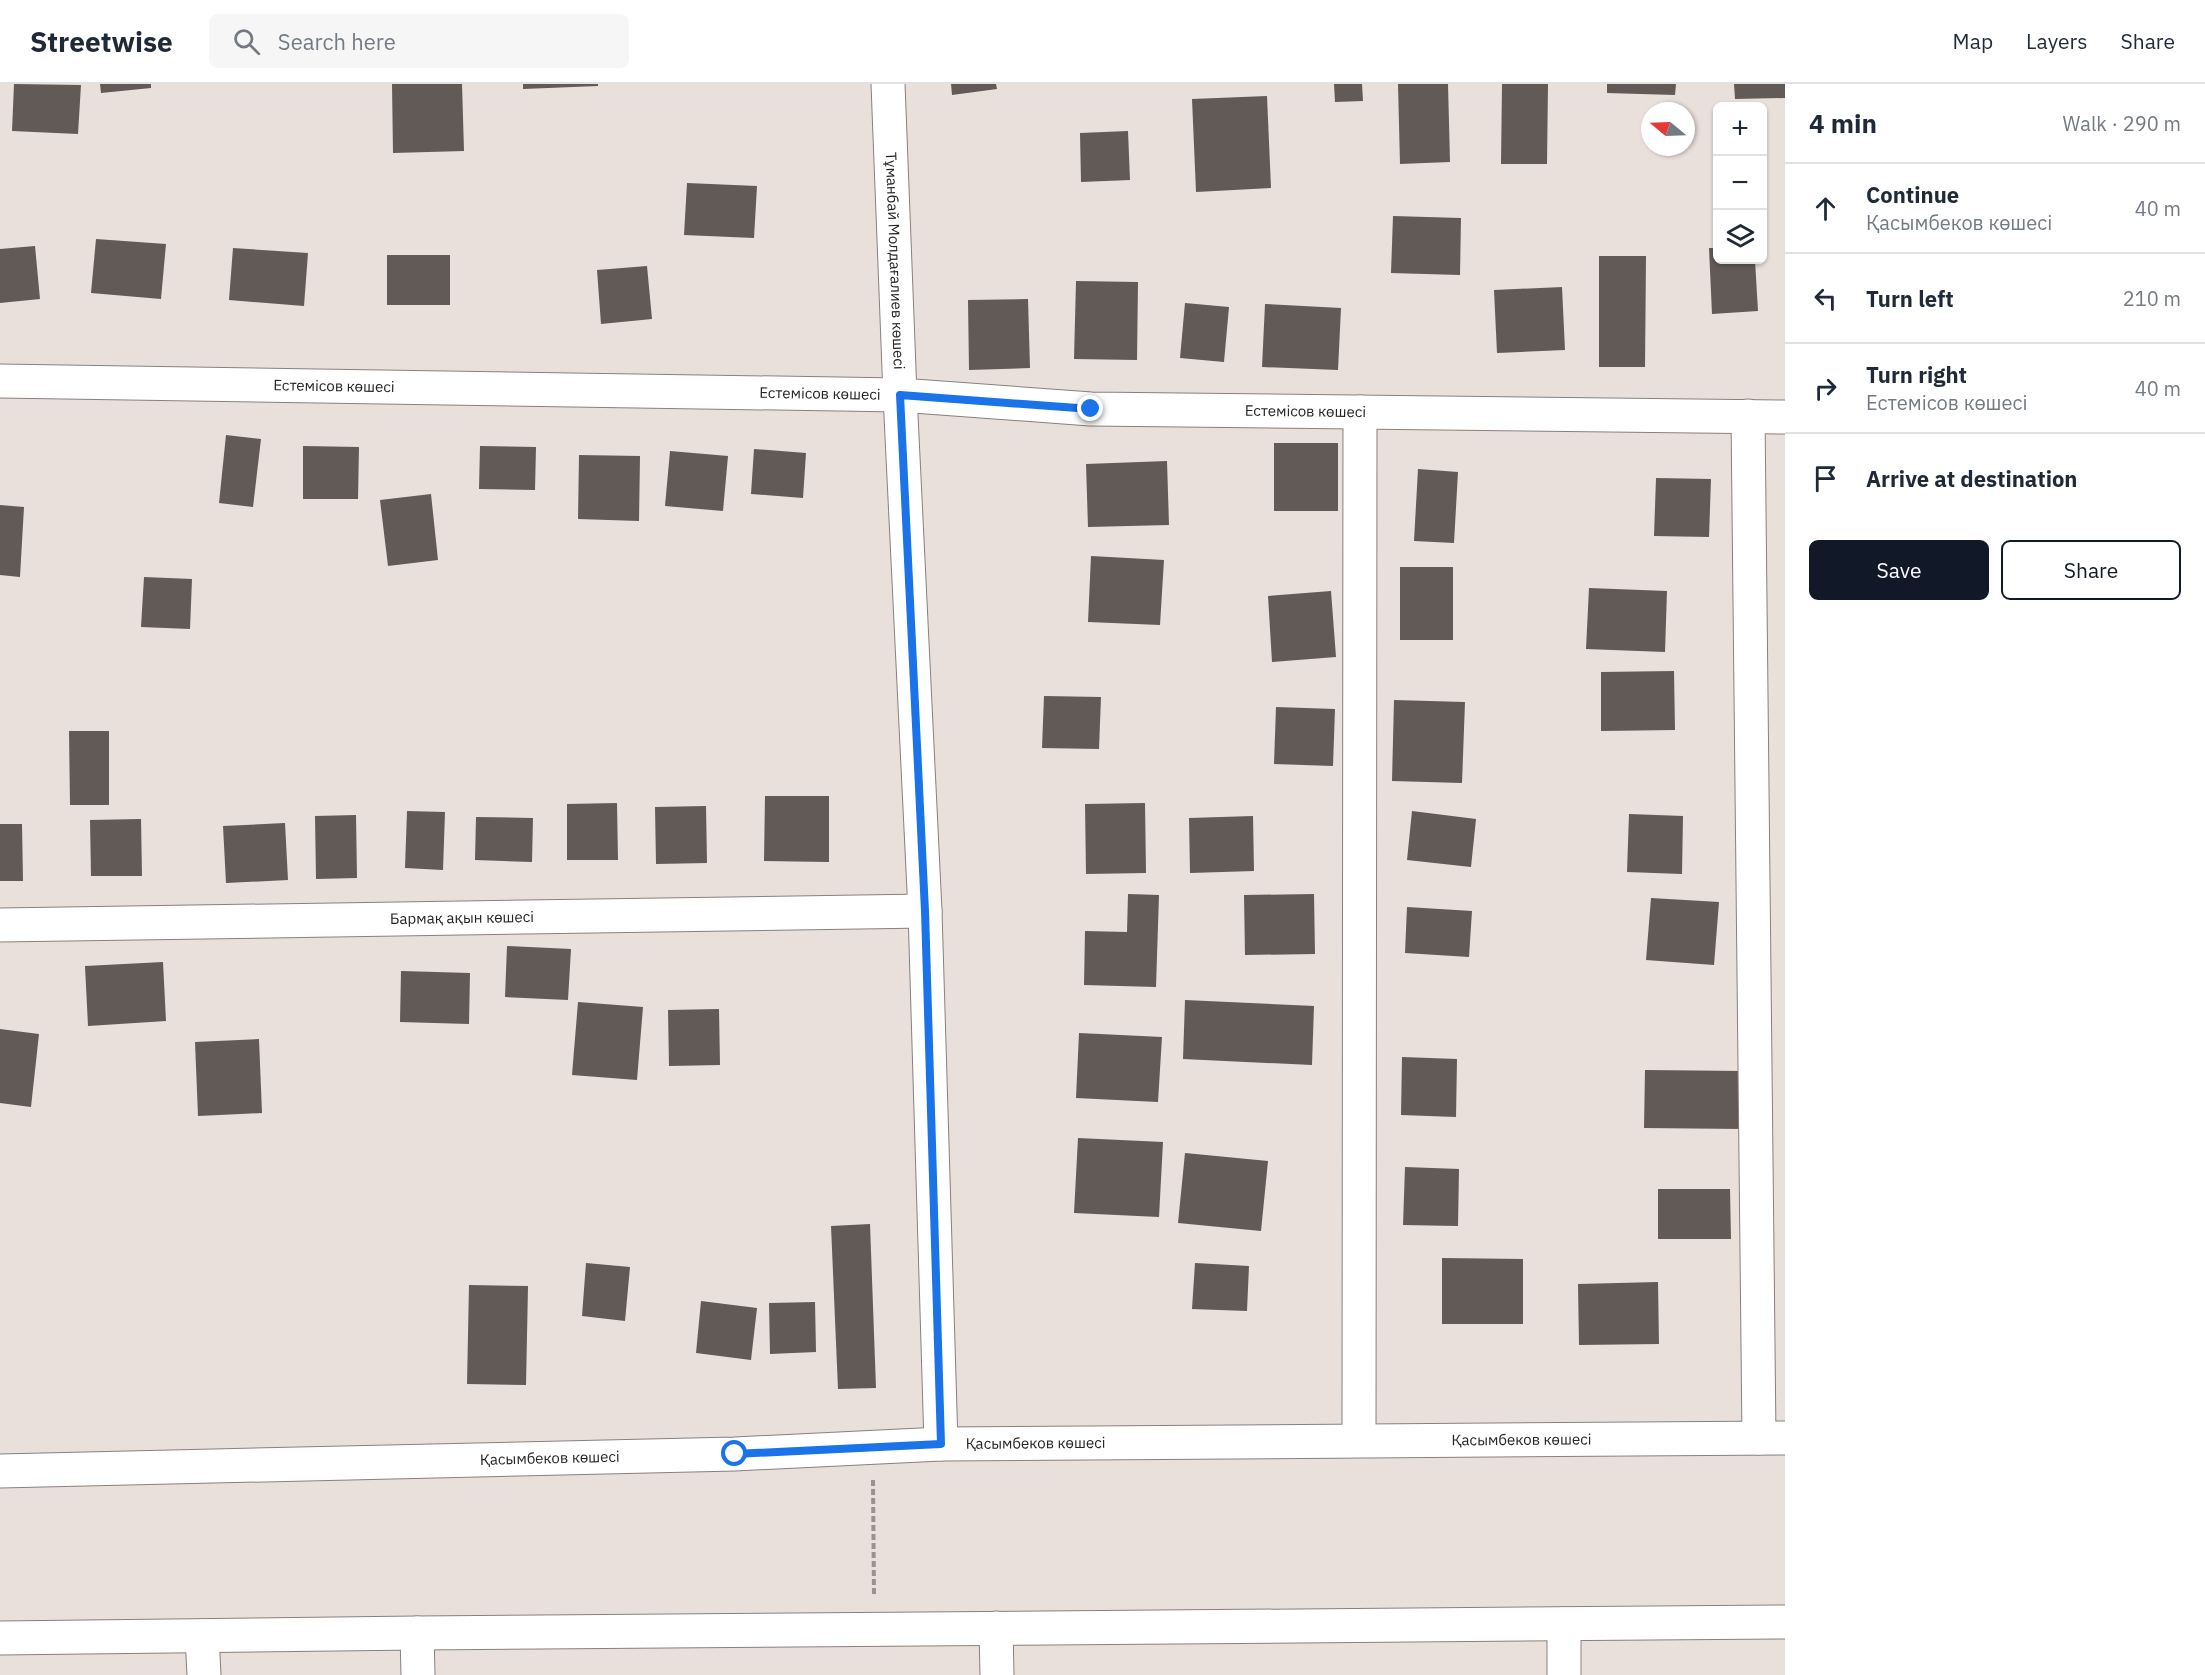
<!DOCTYPE html>
<meta charset="utf-8">
<style>
body{margin:0;font-family:"IBM Plex Sans",sans-serif;background:#f6f6f7;color:#1f2937}
.controls{position:absolute;right:18px;top:18px;display:grid;overflow:hidden;border-radius:9px;box-shadow:0 2px 4px #0004}
.controls button{width:54px;height:54px;display:grid;place-items:center;padding:0;border:0;border-bottom:2px solid #e0e1e3;background:#fff;color:#1f2937;font:30px sans-serif}
.compass{position:absolute;left:1641px;top:18px;width:54px;height:54px;border-radius:50%;background:#fff;box-shadow:0 2px 4px #0004;rotate:289deg}
.stop{position:absolute;width:18px;height:18px;margin:-14px;border:4px solid #1a73e8;border-radius:50%;background:#fff}
.stop.end{background:#1a73e8;border-color:#fff;box-shadow:0 2px 6px #0008}
.list{margin:0;padding:0;list-style:none}
h2{display:flex;justify-content:space-between;align-items:center;height:78px;margin:0;padding:0 24px;font-size:26px}
h2 small{font-size:20px;font-weight:400;color:#747a83}
.list li{display:grid;grid-template-columns:39px 1fr auto;gap:18px;align-items:center;box-sizing:border-box;height:90px;padding:0 24px;border-top:2px solid #e0e1e3}
.list b{display:block;font-size:22px;white-space:nowrap}
.list p{margin:0;font-size:20px;white-space:nowrap;color:#747a83}
.list em{font-size:20px;font-style:normal;color:#747a83}
.actions{display:flex;gap:12px;padding:18px 24px}
.actions a{flex:1;padding:14px 0;border:2px solid #111827;border-radius:9px;text-align:center;font-size:21px;color:#111827}
.actions .main{background:#111827;color:#fff}
.icon{flex:none;width:33px;height:33px;fill:none;stroke:currentColor;stroke-width:2;stroke-linecap:round;stroke-linejoin:round}
.map{position:relative;flex:none;width:1785px;height:1591px;overflow:hidden}
header{display:flex;align-items:center;gap:36px;box-sizing:border-box;height:84px;padding:0 30px;background:#fff;border-bottom:2px solid #e0e1e3}
header strong{font-size:28px}
nav{display:flex;gap:33px;margin-inline-start:auto;font-size:21px}
.search{width:420px;height:54px;background:#f6f6f7;display:flex;align-items:center;gap:15px;box-sizing:border-box;padding:0 21px;border-radius:9px;color:#747a83;font-size:22px}
main{display:flex}
aside{flex:1;background:#fff}
.map>svg:first-child{display:block}
</style>
<header>
<strong>Streetwise</strong>
<div class="search"><svg class="icon" aria-label="search" viewBox="0 0 24 24"><circle cx="10" cy="10" r="6"/><path d="M15 15l6 6"/></svg>Search here</div>
<nav><a>Map</a><a>Layers</a><a>Share</a></nav>
</header>
<main>
<div class="map">
<svg width="1785" height="1591" viewBox="0 0 1785 1591">
<rect width="100%" height="100%" fill="#e9dfdb"/>
<path fill="#625a56" d="M14,0L81,1L78,50L12,47Z
M100,0H151V4L101,9Z
M392,0H462L464,67L393,69Z
M523,0H598V2L523,5Z
M951,0H996L997,5L952,11Z
M1334,0H1362L1363,17L1335,18Z
M1398,0H1448L1450,78L1400,80Z
M1502,0H1548L1547,80H1501Z
M1607,0H1676L1675,11L1607,9Z
M1734,0H1785V14L1735,15Z
M1267,12L1271,104L1196,108L1192,15Z
M1128,47L1130,96L1081,98L1080,49Z
M687,99L757,102L754,154L684,151Z
M1393,132L1461,134L1460,191L1391,189Z
M96,155L166,160L161,215L91,209Z
M35,162L40,215L0,219V165Z
M233,164L308,169L304,222L229,216Z
M1709,164H1718V176H1755L1758,227L1712,230Z
M387,171H450V221H387Z
M1599,172H1646L1645,283H1599Z
M647,182L652,235L601,240L597,186Z
M1076,197L1138,198L1137,276L1074,275Z
M1562,203L1565,266L1497,269L1494,206Z
M1028,215L1030,284L969,286L968,216Z
M1185,219L1229,223L1224,278L1180,274Z
M1265,220L1341,224L1338,286L1262,283Z
M226,351L261,355L253,423L219,419Z
M1274,359H1338V427H1274Z
M303,362L359,363L358,415H303Z
M480,362L536,363L535,406L479,405Z
M754,365L806,369L803,414L751,410Z
M670,367L728,372L723,427L665,422Z
M579,371L640,372L639,437L578,435Z
M1167,377L1169,441L1088,443L1086,380Z
M1418,385L1458,388L1454,459L1414,457Z
M1656,394L1711,395L1709,453L1654,452Z
M431,410L438,476L388,482L380,416Z
M0,421L24,423L20,493L0,491Z
M1091,472L1164,476L1160,541L1088,538Z
M1400,483H1453V556H1400Z
M144,493L192,495L190,545L141,543Z
M1589,504L1667,507L1665,568L1586,565Z
M1331,507L1336,573L1272,578L1268,512Z
M1674,587L1675,646L1601,647V588Z
M1044,612L1101,613L1099,665L1042,664Z
M1394,616L1465,618L1462,699L1392,697Z
M1276,623L1335,625L1333,682L1274,680Z
M69,647H109V721H70Z
M765,712H829V778L764,777Z
M617,719L618,776H567V720Z
M1145,719L1146,789L1086,790L1085,720Z
M706,722L707,779L656,780L655,723Z
M407,727L445,728L443,786L405,784Z
M1412,727L1476,735L1471,783L1407,776Z
M1629,730L1683,732L1682,790L1627,788Z
M356,731L357,794L316,795L315,732Z
M1253,732L1254,787L1190,789L1189,734Z
M476,733L533,734L532,778L475,776Z
M141,735L142,792H91L90,736Z
M285,739L288,796L226,799L223,742Z
M0,740H22L23,797H0Z
M1128,810L1159,811L1156,903L1084,901L1085,847L1127,848Z
M1314,810L1315,870L1245,871L1244,811Z
M1651,814L1719,818L1714,881L1646,876Z
M1407,823L1472,827L1469,873L1405,869Z
M507,862L571,865L568,916L505,913Z
M163,878L166,937L88,942L85,882Z
M401,887L470,889L469,940L400,938Z
M1185,916L1314,922L1312,981L1183,975Z
M578,918L643,923L637,996L572,991Z
M719,925L720,981L669,982L668,926Z
M0,945L39,950L31,1023L0,1019Z
M1079,949L1162,953L1158,1018L1076,1014Z
M259,955L262,1029L198,1032L195,958Z
M1402,973L1457,975L1456,1033L1401,1031Z
M1645,986L1743,987L1742,1045L1644,1044Z
M1078,1054L1163,1058L1159,1133L1074,1129Z
M1185,1069L1268,1077L1261,1147L1178,1139Z
M1405,1083L1459,1085L1458,1142L1403,1141Z
M1658,1105H1730L1731,1155H1658Z
M870,1140L876,1304L838,1305L831,1142Z
M1442,1174L1523,1175V1240H1442Z
M586,1179L630,1183L625,1237L582,1232Z
M1195,1179L1249,1182L1247,1227L1192,1225Z
M1658,1198L1659,1260L1579,1261L1578,1200Z
M469,1201L528,1202L526,1301L467,1300Z
M701,1217L757,1224L751,1276L696,1269Z
M815,1218L816,1268L770,1270L769,1219Z"/>
<g fill="none" stroke-linecap="round" stroke-linejoin="round">
<defs>
<g id="minor">
<path id="s1" d="M888,0L900,311L925,827L941,1360"/>
<path id="s2" d="M0,297L900,311L1091,325L1785,333"/>
<path d="M1748,332L1759,1354"/>
<path id="s3" d="M0,841L925,827"/>
<path d="M1359,1356L1360,328"/>
<path id="s4" d="M0,1387L735,1370L941,1360L1785,1354"/>
<path d="M996,1544L997,1591"/>
<path d="M417,1549L418,1591"/>
<path d="M202,1552L204,1591"/>
<path d="M0,1554L417,1549L1785,1538"/>
<path d="M1564,1591V1540"/>
</g>
</defs>
<use href="#minor" stroke="#89807d" stroke-width="35"/>
<path stroke="#99928e" stroke-width="4" stroke-dasharray="6 3" stroke-linecap="butt" d="M873,1396L874,1511"/>
<use href="#minor" stroke="#fff" stroke-width="33"/>
</g>
<g fill="none" stroke-linecap="round" stroke-linejoin="round">
<path stroke="#1a73e8" stroke-width="8" d="M735,1370L941,1360L925,827L900,311L1091,325"/>
</g>
<g text-anchor="middle" stroke-width="6" stroke-linejoin="round" paint-order="stroke">
<g font-size="15" fill="#262321" stroke="#e9dfdb">
<text dy="5" stroke="none"><textPath href="#s1" startOffset="177">Тұманбай Молдағалиев көшесі</textPath></text>
<text dy="5" stroke="none"><textPath href="#s2" startOffset="334">Естемісов көшесі</textPath></text>
<text dy="5" stroke="none"><textPath href="#s2" startOffset="820">Естемісов көшесі</textPath></text>
<text dy="5" stroke="none"><textPath href="#s2" startOffset="1306">Естемісов көшесі</textPath></text>
<text dy="5" stroke="none"><textPath href="#s3" startOffset="462">Бармақ ақын көшесі</textPath></text>
<text dy="5" stroke="none"><textPath href="#s4" startOffset="1522">Қасымбеков көшесі</textPath></text>
<text dy="5" stroke="none"><textPath href="#s4" startOffset="1036">Қасымбеков көшесі</textPath></text>
<text dy="5" stroke="none"><textPath href="#s4" startOffset="550">Қасымбеков көшесі</textPath></text>
</g>
</g>
</svg>
<div class="controls">
<button>+</button>
<button>−</button>
<button><svg class="icon" aria-label="layers" viewBox="0 0 24 24"><path d="M12 4l9 5-9 5-9-5zM3 14l9 5 9-5"/></svg></button>
</div>
<svg class="compass" viewBox="-18 -18 36 36"><path d="M0-13l5 13h-10z" fill="#e53935"/><path d="M0 13l5-13h-10z" fill="#747a83"/></svg>
<div class="stop" style="left:735px;top:1370px"></div>
<div class="stop end" style="left:1091px;top:325px"></div>
</div>
<aside>
<h2>4 min<small>Walk · 290 m</small></h2>
<ul class="list">
<li><svg class="icon" aria-label="ahead" viewBox="0 0 24 24"><path d="M12 20V5M6 11l6-6 6 6"/></svg><div><b>Continue</b><p>Қасымбеков көшесі</p></div><em>40 m</em></li>
<li><svg class="icon" aria-label="left" viewBox="0 0 24 24"><path d="M17 20v-9H6M10 6l-5 5 5 5"/></svg><div><b>Turn left</b></div><em>210 m</em></li>
<li><svg class="icon" aria-label="right" viewBox="0 0 24 24"><path d="M7 20v-9h11M14 6l5 5-5 5"/></svg><div><b>Turn right</b><p>Естемісов көшесі</p></div><em>40 m</em></li>
<li><svg class="icon" aria-label="arrive" viewBox="0 0 24 24"><path d="M6 21V4h12l-3 4 3 4H6"/></svg><div><b>Arrive at destination</b></div></li>
</ul>
<div class="actions"><a class="main">Save</a><a>Share</a></div>
</aside>
</main>
